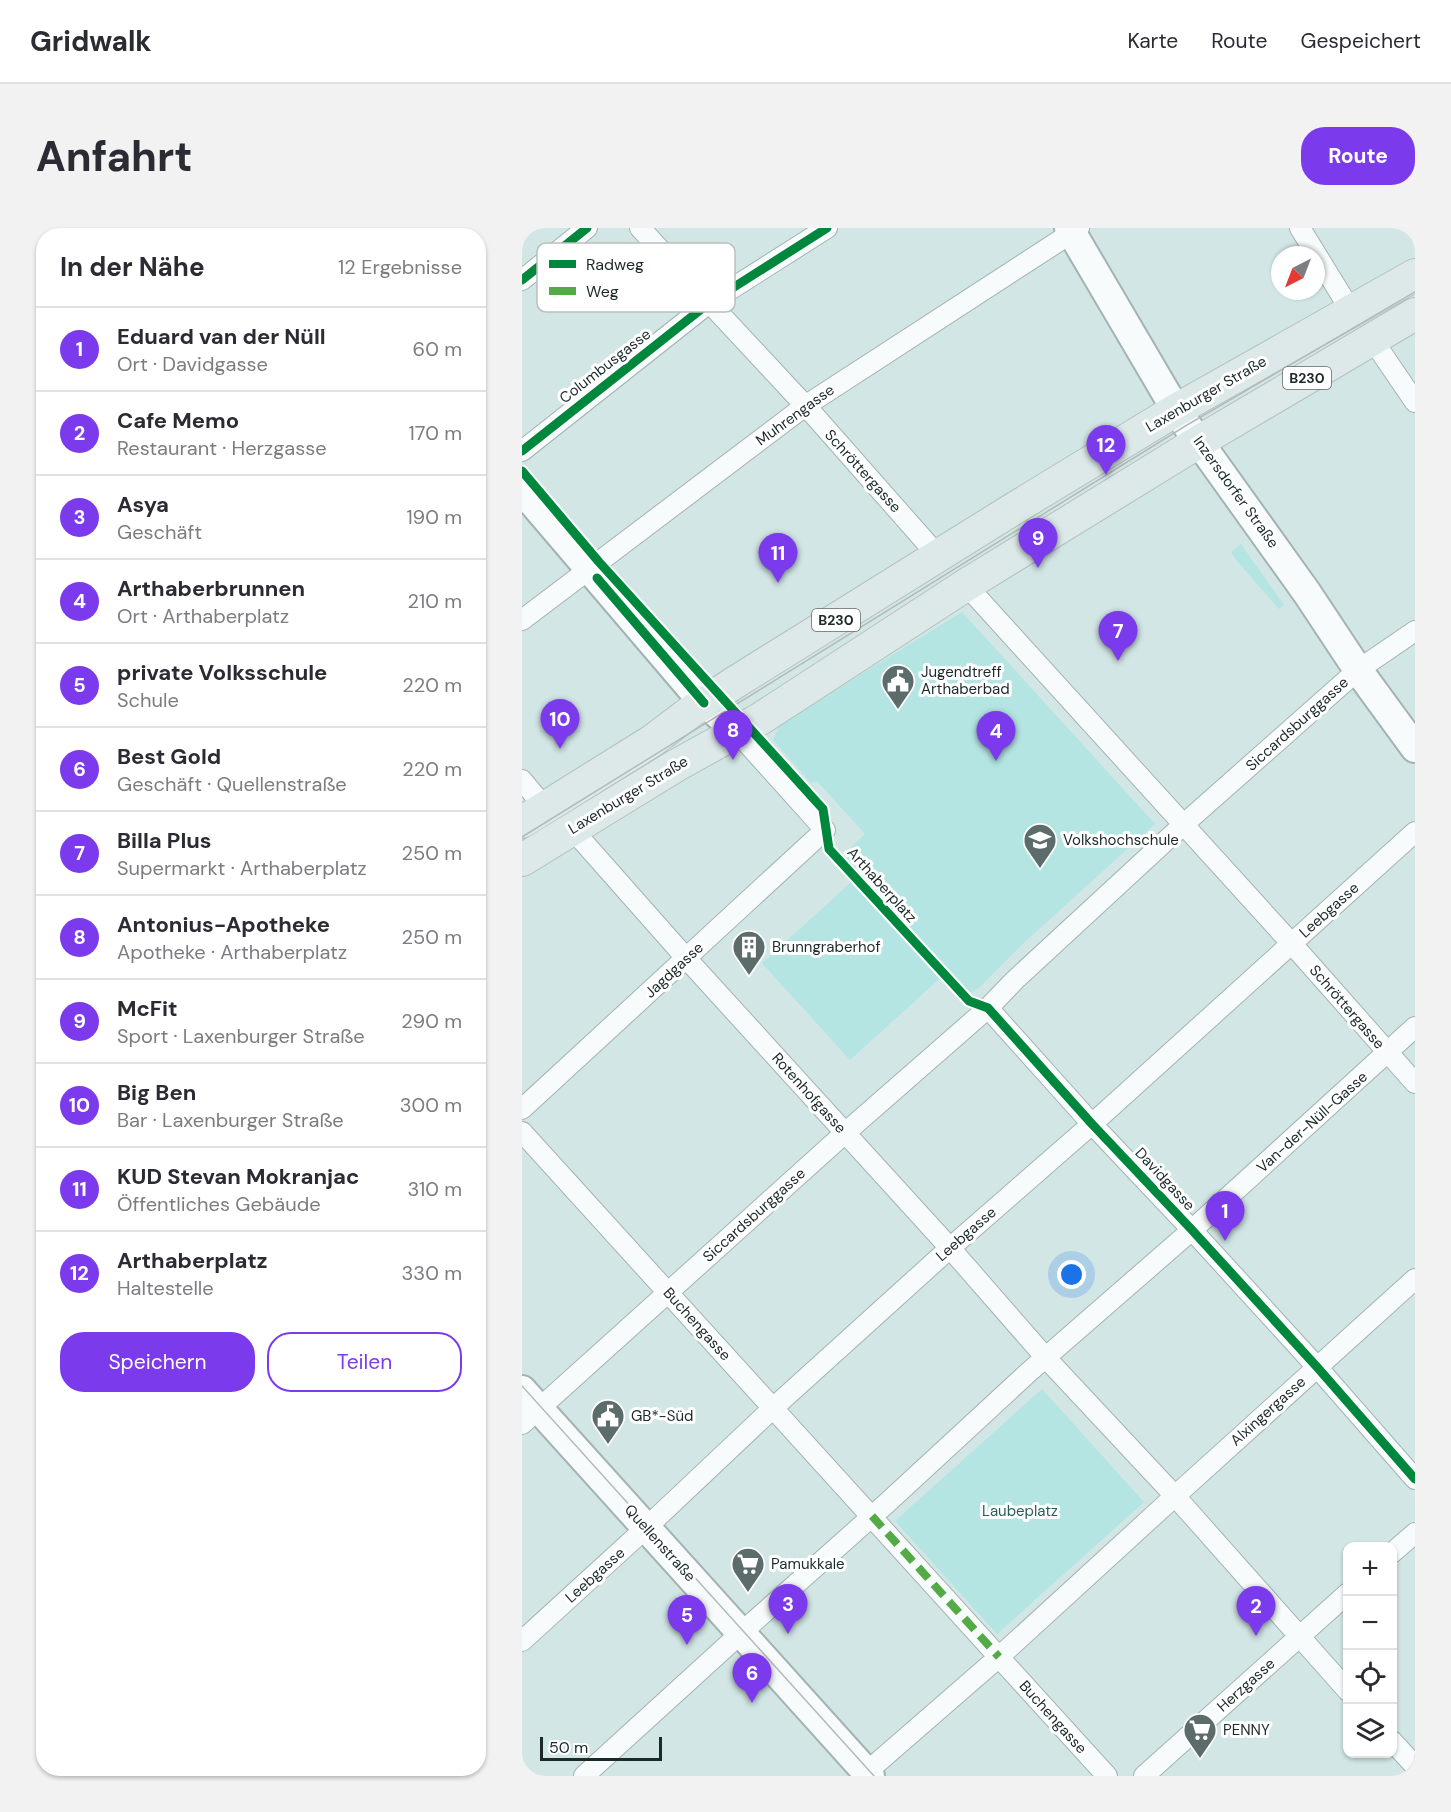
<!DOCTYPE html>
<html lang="de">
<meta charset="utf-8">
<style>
body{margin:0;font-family:"DM Sans",sans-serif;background:#f2f2f3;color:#2b2b33}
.controls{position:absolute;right:18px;bottom:18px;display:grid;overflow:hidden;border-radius:12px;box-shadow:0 2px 4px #0004}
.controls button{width:54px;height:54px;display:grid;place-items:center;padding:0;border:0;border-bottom:2px solid #e1e1e2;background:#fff;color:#2b2b33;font:30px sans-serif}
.compass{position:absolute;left:749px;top:18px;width:54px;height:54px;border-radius:50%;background:#fff;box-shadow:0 2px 4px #0004;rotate:222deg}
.scale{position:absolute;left:18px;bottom:15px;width:122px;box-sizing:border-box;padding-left:6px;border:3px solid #1b2a29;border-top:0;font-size:16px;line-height:21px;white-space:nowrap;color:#1b2a29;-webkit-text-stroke:4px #fff;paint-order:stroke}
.you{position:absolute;left:550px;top:1047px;width:21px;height:21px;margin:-15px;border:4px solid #fff;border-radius:50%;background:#1a73e8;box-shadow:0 0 0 9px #1a73e833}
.badge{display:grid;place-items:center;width:39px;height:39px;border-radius:50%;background:#7c3aed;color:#fff;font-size:20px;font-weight:700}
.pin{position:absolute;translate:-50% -50px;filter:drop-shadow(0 2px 3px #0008)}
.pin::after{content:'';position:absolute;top:32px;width:21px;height:18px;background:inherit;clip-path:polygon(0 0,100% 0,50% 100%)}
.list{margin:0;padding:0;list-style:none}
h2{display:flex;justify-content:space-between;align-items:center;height:78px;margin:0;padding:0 24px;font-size:26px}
h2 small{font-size:20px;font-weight:400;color:#7c7c81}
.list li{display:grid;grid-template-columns:39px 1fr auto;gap:18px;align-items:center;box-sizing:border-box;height:84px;padding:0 24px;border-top:2px solid #e1e1e2}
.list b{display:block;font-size:22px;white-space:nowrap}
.list p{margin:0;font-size:20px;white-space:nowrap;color:#7c7c81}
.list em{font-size:20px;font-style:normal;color:#7c7c81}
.actions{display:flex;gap:12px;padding:18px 24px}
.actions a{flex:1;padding:14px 0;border:2px solid #7c3aed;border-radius:24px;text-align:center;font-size:21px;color:#7c3aed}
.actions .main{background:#7c3aed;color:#fff}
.icon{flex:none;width:33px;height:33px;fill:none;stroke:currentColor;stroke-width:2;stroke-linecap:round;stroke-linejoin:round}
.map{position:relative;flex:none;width:893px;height:1548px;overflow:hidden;border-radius:24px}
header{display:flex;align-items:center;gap:36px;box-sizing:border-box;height:84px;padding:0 30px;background:#fff;border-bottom:2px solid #e1e1e2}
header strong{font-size:28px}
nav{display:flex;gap:33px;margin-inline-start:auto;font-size:21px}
.intro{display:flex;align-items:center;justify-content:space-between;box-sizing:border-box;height:144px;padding:0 36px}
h1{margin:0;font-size:42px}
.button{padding:15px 27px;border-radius:24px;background:#7c3aed;color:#fff;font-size:21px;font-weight:700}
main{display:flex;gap:36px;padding:0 36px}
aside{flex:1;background:#fff;border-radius:24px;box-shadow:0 2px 4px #0004}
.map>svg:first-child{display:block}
</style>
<header>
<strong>Gridwalk</strong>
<nav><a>Karte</a><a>Route</a><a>Gespeichert</a></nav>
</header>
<div class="intro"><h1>Anfahrt</h1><a class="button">Route</a></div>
<main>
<aside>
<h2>In der Nähe<small>12 Ergebnisse</small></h2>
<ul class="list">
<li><span class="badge">1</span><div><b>Eduard van der Nüll</b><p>Ort · Davidgasse</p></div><em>60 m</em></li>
<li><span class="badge">2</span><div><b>Cafe Memo</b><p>Restaurant · Herzgasse</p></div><em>170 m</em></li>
<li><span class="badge">3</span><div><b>Asya</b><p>Geschäft</p></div><em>190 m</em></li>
<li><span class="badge">4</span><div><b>Arthaberbrunnen</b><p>Ort · Arthaberplatz</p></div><em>210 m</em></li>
<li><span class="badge">5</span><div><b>private Volksschule</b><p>Schule</p></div><em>220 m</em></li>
<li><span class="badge">6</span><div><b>Best Gold</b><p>Geschäft · Quellenstraße</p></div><em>220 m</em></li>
<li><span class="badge">7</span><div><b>Billa Plus</b><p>Supermarkt · Arthaberplatz</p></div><em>250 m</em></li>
<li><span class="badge">8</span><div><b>Antonius-Apotheke</b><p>Apotheke · Arthaberplatz</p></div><em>250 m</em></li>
<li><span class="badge">9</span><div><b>McFit</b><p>Sport · Laxenburger Straße</p></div><em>290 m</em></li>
<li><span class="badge">10</span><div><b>Big Ben</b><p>Bar · Laxenburger Straße</p></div><em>300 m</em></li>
<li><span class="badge">11</span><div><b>KUD Stevan Mokranjac</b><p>Öffentliches Gebäude</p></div><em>310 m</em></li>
<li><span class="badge">12</span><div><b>Arthaberplatz</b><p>Haltestelle</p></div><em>330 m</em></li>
</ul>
<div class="actions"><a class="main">Speichern</a><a>Teilen</a></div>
</aside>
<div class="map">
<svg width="893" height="1548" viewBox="0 0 893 1548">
<rect width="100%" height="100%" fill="#d1e6e5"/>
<path fill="#b4e5e2" d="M719,316L762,377L757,381L714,332L709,324Z
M440,384L633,596L506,711L457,760L447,765L425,744L328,832L240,735L336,648L319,629L343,606L295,553L289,555L251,512L258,496Z
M520,1161L622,1274L475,1406L373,1293Z"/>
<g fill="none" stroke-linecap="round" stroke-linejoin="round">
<defs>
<path id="street" d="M118,0L291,186L417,329
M778,0L829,83
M0,52L65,0
M850,111L893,174
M0,223L187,75L305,0
M444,357L770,716L893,855
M0,392L283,178L557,0
M0,552L23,580
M50,601L164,730L428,1020L524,1130L653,1268L826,1463
M466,780L570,896L670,1002L795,1139L893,1251
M0,881L303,602L215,504
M0,904L585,1548
M0,1196L323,905L466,780L493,752L662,596L836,442L893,403
M870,1325L893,1305
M0,1413L126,1298L250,1181L428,1020L570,896L893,604
M870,1513L893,1538
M62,1548L219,1405L365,1275L508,1143L670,1002L893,799
M340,1548L477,1429L653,1268L893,1051
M622,1548L826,1365"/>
<path id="secondary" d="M547,0L654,182L785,365L836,442L893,520
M0,262L174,466L215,504
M0,1162L348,1548"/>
<path id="primary" d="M0,594L130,513L167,485L212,455L488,283L654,182L893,47
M0,632L155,537L238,491L444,357L678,213L893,86"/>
</defs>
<use href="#street" stroke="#a3b3b2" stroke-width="22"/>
<use href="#secondary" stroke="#a3b3b2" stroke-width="32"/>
<use href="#primary" stroke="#b4bfbe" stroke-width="34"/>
<use href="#street" stroke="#f8fbfb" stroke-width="20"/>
<use href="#secondary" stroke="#f8fbfb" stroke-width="28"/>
<use href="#primary" stroke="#dce9e8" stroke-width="32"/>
<path stroke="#b4bab9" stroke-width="1.5" d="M0,609L665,197L893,64
M0,1158L352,1548"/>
<path stroke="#52ab44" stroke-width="8" stroke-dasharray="15 8" stroke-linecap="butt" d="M350,1288L477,1429"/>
<defs>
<path id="cycleway" d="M0,52L65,0
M0,223L187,75L305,0
M0,243L77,334L301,581L307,621L447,773L466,780L570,896L670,1002L795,1139L893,1251
M75,350L182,475"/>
</defs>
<use href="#cycleway" stroke="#fff" stroke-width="13"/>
<use href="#cycleway" stroke="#00873e" stroke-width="9"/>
</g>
<defs>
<symbol id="civic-pin" viewBox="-11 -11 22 30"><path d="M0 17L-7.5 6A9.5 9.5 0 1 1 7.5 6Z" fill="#5b6c6b" stroke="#fff"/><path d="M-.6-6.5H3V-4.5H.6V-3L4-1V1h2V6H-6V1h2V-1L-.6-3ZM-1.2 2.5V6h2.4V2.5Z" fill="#fff"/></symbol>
<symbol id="school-pin" viewBox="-11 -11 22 30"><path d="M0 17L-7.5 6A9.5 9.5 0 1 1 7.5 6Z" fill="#5b6c6b" stroke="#fff"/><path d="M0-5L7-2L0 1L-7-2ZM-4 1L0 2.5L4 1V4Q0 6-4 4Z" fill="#fff"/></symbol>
<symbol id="building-pin" viewBox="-11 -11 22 30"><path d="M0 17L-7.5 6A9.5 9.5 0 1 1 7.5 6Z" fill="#5b6c6b" stroke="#fff"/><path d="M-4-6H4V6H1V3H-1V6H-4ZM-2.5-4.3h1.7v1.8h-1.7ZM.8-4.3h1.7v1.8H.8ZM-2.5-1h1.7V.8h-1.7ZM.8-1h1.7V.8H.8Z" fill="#fff"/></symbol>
<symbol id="supermarket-pin" viewBox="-11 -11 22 30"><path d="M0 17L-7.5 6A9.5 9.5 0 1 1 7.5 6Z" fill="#5b6c6b" stroke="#fff"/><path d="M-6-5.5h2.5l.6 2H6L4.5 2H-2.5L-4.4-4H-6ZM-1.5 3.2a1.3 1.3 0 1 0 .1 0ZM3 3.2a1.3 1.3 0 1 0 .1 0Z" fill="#fff"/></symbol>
</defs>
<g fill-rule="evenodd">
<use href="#civic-pin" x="357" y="434" width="38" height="52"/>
<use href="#school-pin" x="499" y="593" width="38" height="52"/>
<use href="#building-pin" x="208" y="700" width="38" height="52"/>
<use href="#civic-pin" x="67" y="1169" width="38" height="52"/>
<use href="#supermarket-pin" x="207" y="1317" width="38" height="52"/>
<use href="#supermarket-pin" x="659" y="1483" width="38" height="52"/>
</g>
<g text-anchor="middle" stroke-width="6" stroke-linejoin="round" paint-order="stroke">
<g fill="#fff" stroke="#5f6a69" stroke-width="1.5">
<rect x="761" y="139" width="48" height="22" rx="4.5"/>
<rect x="290" y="381" width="48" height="22" rx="4.5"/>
</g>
<g font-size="14" font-weight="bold" fill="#1b2a29">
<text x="785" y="155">B230</text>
<text x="314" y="397">B230</text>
</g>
<g font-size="15" fill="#1b2a29" stroke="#fff">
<text transform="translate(83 138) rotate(-38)" y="5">Columbusgasse</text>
<text transform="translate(684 166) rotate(-30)" y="5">Laxenburger Straße</text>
<text transform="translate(273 187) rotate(-36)" y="5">Muhrengasse</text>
<text transform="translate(341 243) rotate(48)" y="5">Schröttergasse</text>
<text transform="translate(714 264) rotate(54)" y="5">Inzersdorfer Straße</text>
<text transform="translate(775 496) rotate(-42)" y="5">Siccardsburggasse</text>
<text transform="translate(106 567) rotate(-31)" y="5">Laxenburger Straße</text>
<text transform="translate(360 657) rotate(48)" y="5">Arthaberplatz</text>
<text transform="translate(807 682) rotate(-42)" y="5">Leebgasse</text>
<text transform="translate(152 742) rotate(-43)" y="5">Jagdgasse</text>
<text transform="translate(825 779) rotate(49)" y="5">Schröttergasse</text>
<text transform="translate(287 865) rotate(48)" y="5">Rotenhofgasse</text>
<text transform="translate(790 894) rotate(-42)" y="5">Van-der-Nüll-Gasse</text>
<text transform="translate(643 951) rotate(47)" y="5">Davidgasse</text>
<text transform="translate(232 987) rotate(-42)" y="5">Siccardsburggasse</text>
<text transform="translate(444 1006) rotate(-41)" y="5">Leebgasse</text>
<text transform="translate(175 1096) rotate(48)" y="5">Buchengasse</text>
<text transform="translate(746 1183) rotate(-42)" y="5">Alxingergasse</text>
<text transform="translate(138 1315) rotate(48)" y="5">Quellenstraße</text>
<text transform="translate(73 1347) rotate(-42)" y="5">Leebgasse</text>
<text transform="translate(724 1457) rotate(-42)" y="5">Herzgasse</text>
<text transform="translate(531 1489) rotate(48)" y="5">Buchengasse</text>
</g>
<g font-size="15" fill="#1b2a29" stroke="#fff" text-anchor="start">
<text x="399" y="449">Jugendtreff<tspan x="399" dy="17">Arthaberbad</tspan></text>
<text x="541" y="617">Volkshochschule</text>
<text x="250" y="724">Brunngraberhof</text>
<text x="109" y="1193">GB*-Süd</text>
<text x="249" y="1341">Pamukkale</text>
<text x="701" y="1507">PENNY</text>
</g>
<g font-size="15" fill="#285d5b" stroke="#fff">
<text x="498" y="1288">Laubeplatz</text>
</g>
</g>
<rect x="15" y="15" width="198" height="69" rx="9" fill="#fff" stroke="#bbbfbf" stroke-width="1.5"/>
<rect x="27" y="32" width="27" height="8" fill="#00873e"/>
<rect x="27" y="59" width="27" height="8" fill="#52ab44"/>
<g font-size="16" fill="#1b2a29">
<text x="64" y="42">Radweg</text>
<text x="64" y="69">Weg</text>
</g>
</svg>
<div class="controls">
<button>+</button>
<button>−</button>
<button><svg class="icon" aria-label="locate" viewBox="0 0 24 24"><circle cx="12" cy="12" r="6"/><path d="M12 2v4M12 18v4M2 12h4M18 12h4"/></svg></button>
<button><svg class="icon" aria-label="layers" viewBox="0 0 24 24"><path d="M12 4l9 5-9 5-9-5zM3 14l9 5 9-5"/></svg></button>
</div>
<svg class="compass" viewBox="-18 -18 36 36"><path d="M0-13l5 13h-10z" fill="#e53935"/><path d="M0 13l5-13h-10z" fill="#7c7c81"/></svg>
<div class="scale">50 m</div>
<div class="you"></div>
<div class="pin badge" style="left:703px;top:1013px">1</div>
<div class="pin badge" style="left:734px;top:1408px">2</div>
<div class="pin badge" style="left:266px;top:1406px">3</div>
<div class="pin badge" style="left:474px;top:533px">4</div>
<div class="pin badge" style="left:165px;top:1417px">5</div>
<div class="pin badge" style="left:230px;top:1475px">6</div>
<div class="pin badge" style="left:596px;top:433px">7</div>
<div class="pin badge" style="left:211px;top:532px">8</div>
<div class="pin badge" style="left:516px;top:340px">9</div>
<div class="pin badge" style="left:38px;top:521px">10</div>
<div class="pin badge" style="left:256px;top:355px">11</div>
<div class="pin badge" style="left:584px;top:247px">12</div>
</div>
</main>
